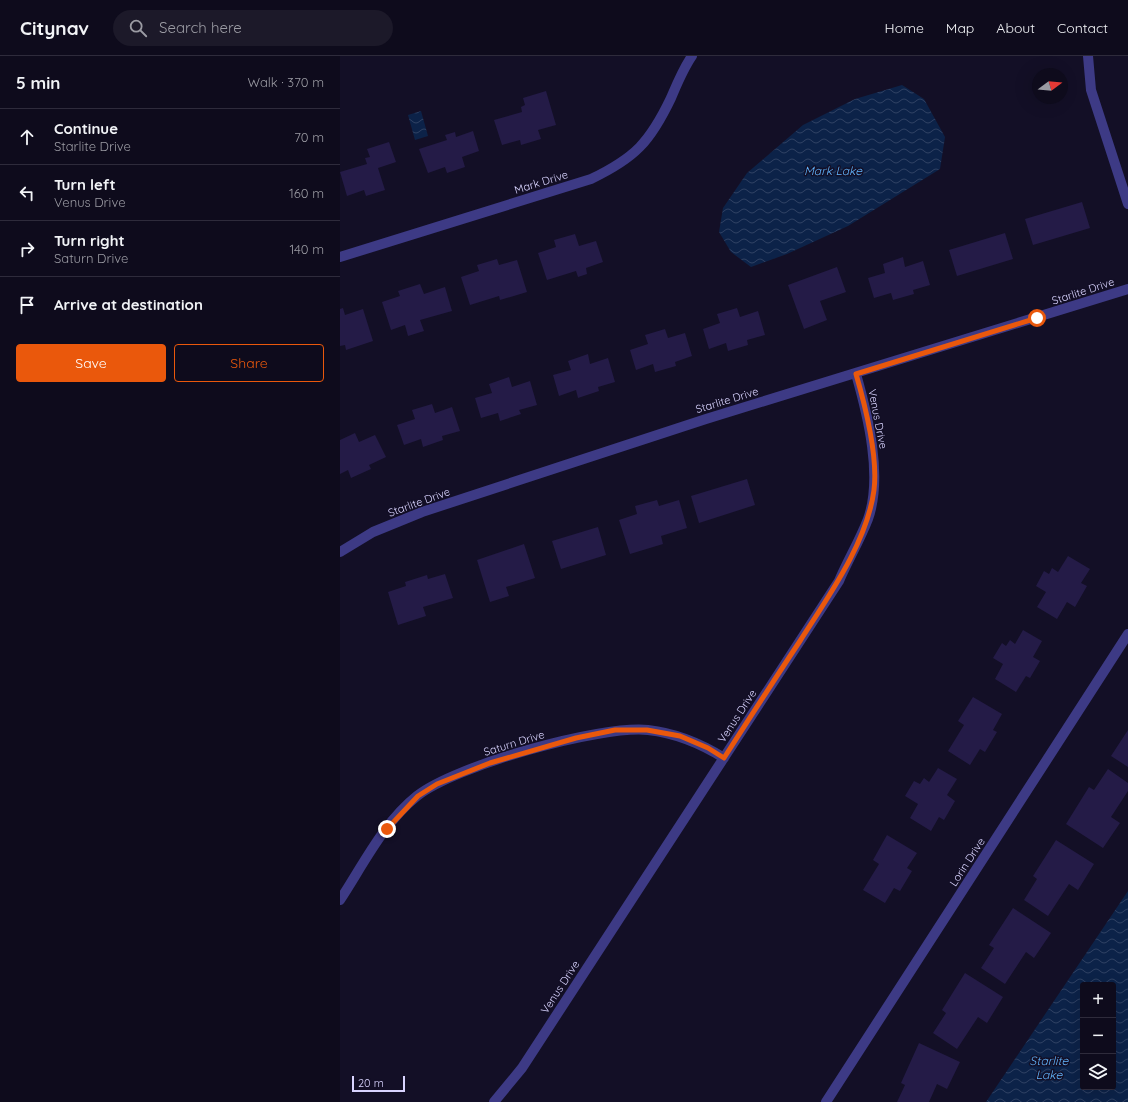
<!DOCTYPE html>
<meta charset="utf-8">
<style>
body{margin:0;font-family:Quicksand,sans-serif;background:#1c1929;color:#f1f3f6}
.controls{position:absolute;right:12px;bottom:12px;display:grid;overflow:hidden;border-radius:4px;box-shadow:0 4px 16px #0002}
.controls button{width:36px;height:36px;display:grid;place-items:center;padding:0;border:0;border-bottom:1px solid #2e2b3b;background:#0e0b1c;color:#f1f3f6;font:20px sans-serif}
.compass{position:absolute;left:692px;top:12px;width:36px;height:36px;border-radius:50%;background:#0e0b1c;box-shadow:0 4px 16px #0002;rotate:74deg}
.scale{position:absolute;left:12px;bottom:10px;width:53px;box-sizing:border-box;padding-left:4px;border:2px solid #d9d4ff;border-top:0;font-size:11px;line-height:14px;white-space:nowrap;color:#d9d4ff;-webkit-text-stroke:3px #130f26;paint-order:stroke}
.stop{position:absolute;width:12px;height:12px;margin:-9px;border:3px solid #ea580c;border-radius:50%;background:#fff}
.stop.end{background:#ea580c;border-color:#fff;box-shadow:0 1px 4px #0008}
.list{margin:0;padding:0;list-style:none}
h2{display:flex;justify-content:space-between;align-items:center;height:52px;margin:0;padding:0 16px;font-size:17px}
h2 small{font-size:13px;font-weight:400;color:#9b9ba3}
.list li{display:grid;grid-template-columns:26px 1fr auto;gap:12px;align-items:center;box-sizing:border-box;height:56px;padding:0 16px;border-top:1px solid #2e2b3b}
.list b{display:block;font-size:15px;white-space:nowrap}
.list p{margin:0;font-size:13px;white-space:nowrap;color:#9b9ba3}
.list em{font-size:13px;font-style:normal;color:#9b9ba3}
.actions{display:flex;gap:8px;padding:12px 16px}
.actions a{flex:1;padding:9px 0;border:1px solid #ea580c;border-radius:4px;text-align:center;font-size:14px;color:#ea580c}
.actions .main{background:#ea580c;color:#fff}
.icon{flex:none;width:22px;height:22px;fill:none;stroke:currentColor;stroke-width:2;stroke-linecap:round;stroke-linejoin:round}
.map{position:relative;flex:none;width:788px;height:1046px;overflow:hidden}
header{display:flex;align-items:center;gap:24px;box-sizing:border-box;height:56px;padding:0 20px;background:#0e0b1c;border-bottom:1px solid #2e2b3b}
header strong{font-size:19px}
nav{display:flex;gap:22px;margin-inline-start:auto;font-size:14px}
.search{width:280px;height:36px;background:#1c1929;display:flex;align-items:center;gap:10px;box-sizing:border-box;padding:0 14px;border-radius:22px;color:#9b9ba3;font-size:15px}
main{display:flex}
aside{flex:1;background:#0e0b1c}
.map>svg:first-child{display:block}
</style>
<header>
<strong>Citynav</strong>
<div class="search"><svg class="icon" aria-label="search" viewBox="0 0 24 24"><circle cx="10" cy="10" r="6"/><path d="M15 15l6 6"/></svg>Search here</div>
<nav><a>Home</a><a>Map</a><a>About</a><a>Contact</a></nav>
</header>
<main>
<aside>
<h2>5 min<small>Walk · 370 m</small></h2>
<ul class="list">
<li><svg class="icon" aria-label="ahead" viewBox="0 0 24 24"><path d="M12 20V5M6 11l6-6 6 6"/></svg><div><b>Continue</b><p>Starlite Drive</p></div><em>70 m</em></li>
<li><svg class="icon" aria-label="left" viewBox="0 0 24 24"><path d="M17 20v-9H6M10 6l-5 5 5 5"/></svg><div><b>Turn left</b><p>Venus Drive</p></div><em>160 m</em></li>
<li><svg class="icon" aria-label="right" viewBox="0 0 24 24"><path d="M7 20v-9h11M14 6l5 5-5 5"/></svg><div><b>Turn right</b><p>Saturn Drive</p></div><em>140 m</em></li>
<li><svg class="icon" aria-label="arrive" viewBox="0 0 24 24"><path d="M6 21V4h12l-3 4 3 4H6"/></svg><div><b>Arrive at destination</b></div></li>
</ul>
<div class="actions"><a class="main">Save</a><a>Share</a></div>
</aside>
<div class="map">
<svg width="788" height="1046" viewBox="0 0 788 1046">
<defs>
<pattern id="water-waves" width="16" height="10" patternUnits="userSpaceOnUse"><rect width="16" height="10" fill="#0c2248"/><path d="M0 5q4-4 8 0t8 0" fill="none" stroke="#2f4163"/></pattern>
</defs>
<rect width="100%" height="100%" fill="#130f26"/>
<path fill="url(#water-waves)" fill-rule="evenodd" d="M562,29L584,43L605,81L600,113L508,170L447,198L411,211L391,196L379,176L383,152L407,117L463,69L515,43Z
M81,55L88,80L75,84L68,59Z
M788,835V1046H646ZM743,929H773V1031H743Z"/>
<path fill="#241b47" d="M206,35L216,69L198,74L201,83L181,89L180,84L162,89L154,64L182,56L181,51L185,49L183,42Z
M133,75L139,95L122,101L125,111L107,117L105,111L88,117L79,93L107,84L105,79L115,76L116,81Z
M49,86L56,106L38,112L45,134L26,140L24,134L7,140L0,116L27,108L25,102L30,101L27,93Z
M742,146L750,172L693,189L685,163Z
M665,177L673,203L617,220L609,194Z
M235,178L239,190L256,185L263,206L246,212L247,218L238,221L236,215L207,224L198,197L216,191L214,184Z
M563,201L565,211L583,205L590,229L573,234L574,238L553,244L551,237L534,242L528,222L545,217L543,208Z
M157,203L159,209L177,204L187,236L160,244L159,240L130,249L121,221L139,215L137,209Z
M497,211L506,236L480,245L487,264L464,273L448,229Z
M80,228L84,238L105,231L112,255L80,264L84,275L68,280L65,269L51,274L42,246L60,240L58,235Z
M3,252L5,259L23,253L33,285L6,294L5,289L0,290V253Z
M397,252L400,261L418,255L425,279L407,284L408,289L388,295L386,287L369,293L363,273L380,267L377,258Z
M325,273L328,282L345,277L352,300L335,306L336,310L315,316L313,308L296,314L290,294L308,288L305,279Z
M248,298L250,308L268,302L275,326L258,331L259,335L238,342L236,334L219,340L213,319L231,314L228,305Z
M169,321L172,331L190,325L197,349L179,354L181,358L160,365L158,357L141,362L135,342L152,337L149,328Z
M92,348L95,357L112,351L120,375L102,380L103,384L83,391L81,383L64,389L57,369L75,363L72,354Z
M15,377L19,386L35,379L46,401L29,409L31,413L11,422L8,414L0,418V384Z
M407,423L415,449L359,467L351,440Z
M317,444L319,450L339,444L347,472L321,480L323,488L290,498L279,464L297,458L295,450Z
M258,471L266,499L221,513L212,485Z
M184,488L195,522L166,531L169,540L150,546L137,504Z
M728,500L750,513L741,527L747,530L735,551L727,546L717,563L697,551L706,536L696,530L704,515L709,518L712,512L718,516Z
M105,518L113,542L83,551L86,560L58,569L48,536L66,530L65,526L87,519L88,523Z
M683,574L702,585L693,601L700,605L690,622L686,620L676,636L655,623L663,608L653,602L662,587L666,590L670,584L675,588Z
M633,641L662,658L653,674L657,676L645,696L640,693L630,709L608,695L624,669L618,665Z
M788,674V711L771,700Z
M598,712L617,723L607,739L615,745L604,764L599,761L591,775L570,762L578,748L565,740L574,725L580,728L584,722L589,726Z
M768,713L788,727V735L771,761L780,767L763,792L726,768L749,731L754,734Z
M547,779L577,797L567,812L572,815L560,835L554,832L545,847L523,834L539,808L533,804Z
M716,784L754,808L738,834L729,828L708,860L684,844L697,823L693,820Z
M673,852L711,877L694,902L686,896L665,928L641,912L654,892L649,889Z
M625,917L663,941L647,967L638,961L617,993L593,977L606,957L602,954Z
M579,987L620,1006L607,1033L597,1028L589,1046H557L565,1029L561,1027Z"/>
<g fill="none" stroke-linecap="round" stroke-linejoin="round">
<path stroke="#3d3a85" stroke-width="10" d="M748,0L751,34L788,148
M0,201L251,123C295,102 310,86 331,42C337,28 343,13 352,0
M0,496L33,476L82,456L366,363L788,233
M0,844C23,809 44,766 77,740C114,710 260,669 308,674C335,677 360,687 384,702
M154,1046L182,1012L499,525C508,504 520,484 528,463C543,421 528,360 516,318
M486,1046L788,578"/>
</g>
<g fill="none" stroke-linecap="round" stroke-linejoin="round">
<path stroke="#ea580c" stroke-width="5" d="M47,773L78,740L97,728L150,707L236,682L275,674H307L340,680L368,692L384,702C409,663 434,624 460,585C488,541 527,487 534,434C538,402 525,349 516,318L697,262"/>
</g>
<g text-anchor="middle" stroke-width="3" stroke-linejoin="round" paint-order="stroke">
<g font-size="11" fill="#d9d4ff" stroke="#130f26">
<text transform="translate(201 126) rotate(-17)" y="4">Mark Drive</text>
<text transform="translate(743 235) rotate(-18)" y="4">Starlite Drive</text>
<text transform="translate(387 344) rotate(-17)" y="4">Starlite Drive</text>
<text transform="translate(538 363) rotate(79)" y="4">Venus Drive</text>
<text transform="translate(79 446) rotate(-20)" y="4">Starlite Drive</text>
<text transform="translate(397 660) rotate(-57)" y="4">Venus Drive</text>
<text transform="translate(174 687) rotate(-17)" y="4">Saturn Drive</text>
<text transform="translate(627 806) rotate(-57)" y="4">Lorin Drive</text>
<text transform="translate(220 931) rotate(-57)" y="4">Venus Drive</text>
</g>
<g font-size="12" font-style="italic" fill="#62b6ff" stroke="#130f26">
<text x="493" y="119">Mark Lake</text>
<text x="709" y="1009">Starlite<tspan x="709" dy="14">Lake</tspan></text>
</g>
</g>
</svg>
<div class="controls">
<button>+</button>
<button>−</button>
<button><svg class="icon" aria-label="layers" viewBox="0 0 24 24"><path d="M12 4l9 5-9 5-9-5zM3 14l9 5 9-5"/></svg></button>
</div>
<svg class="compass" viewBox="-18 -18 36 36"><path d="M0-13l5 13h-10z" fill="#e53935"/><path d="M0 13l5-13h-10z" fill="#9b9ba3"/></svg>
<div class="scale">20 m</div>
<div class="stop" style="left:697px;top:262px"></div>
<div class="stop end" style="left:47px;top:773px"></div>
</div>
</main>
